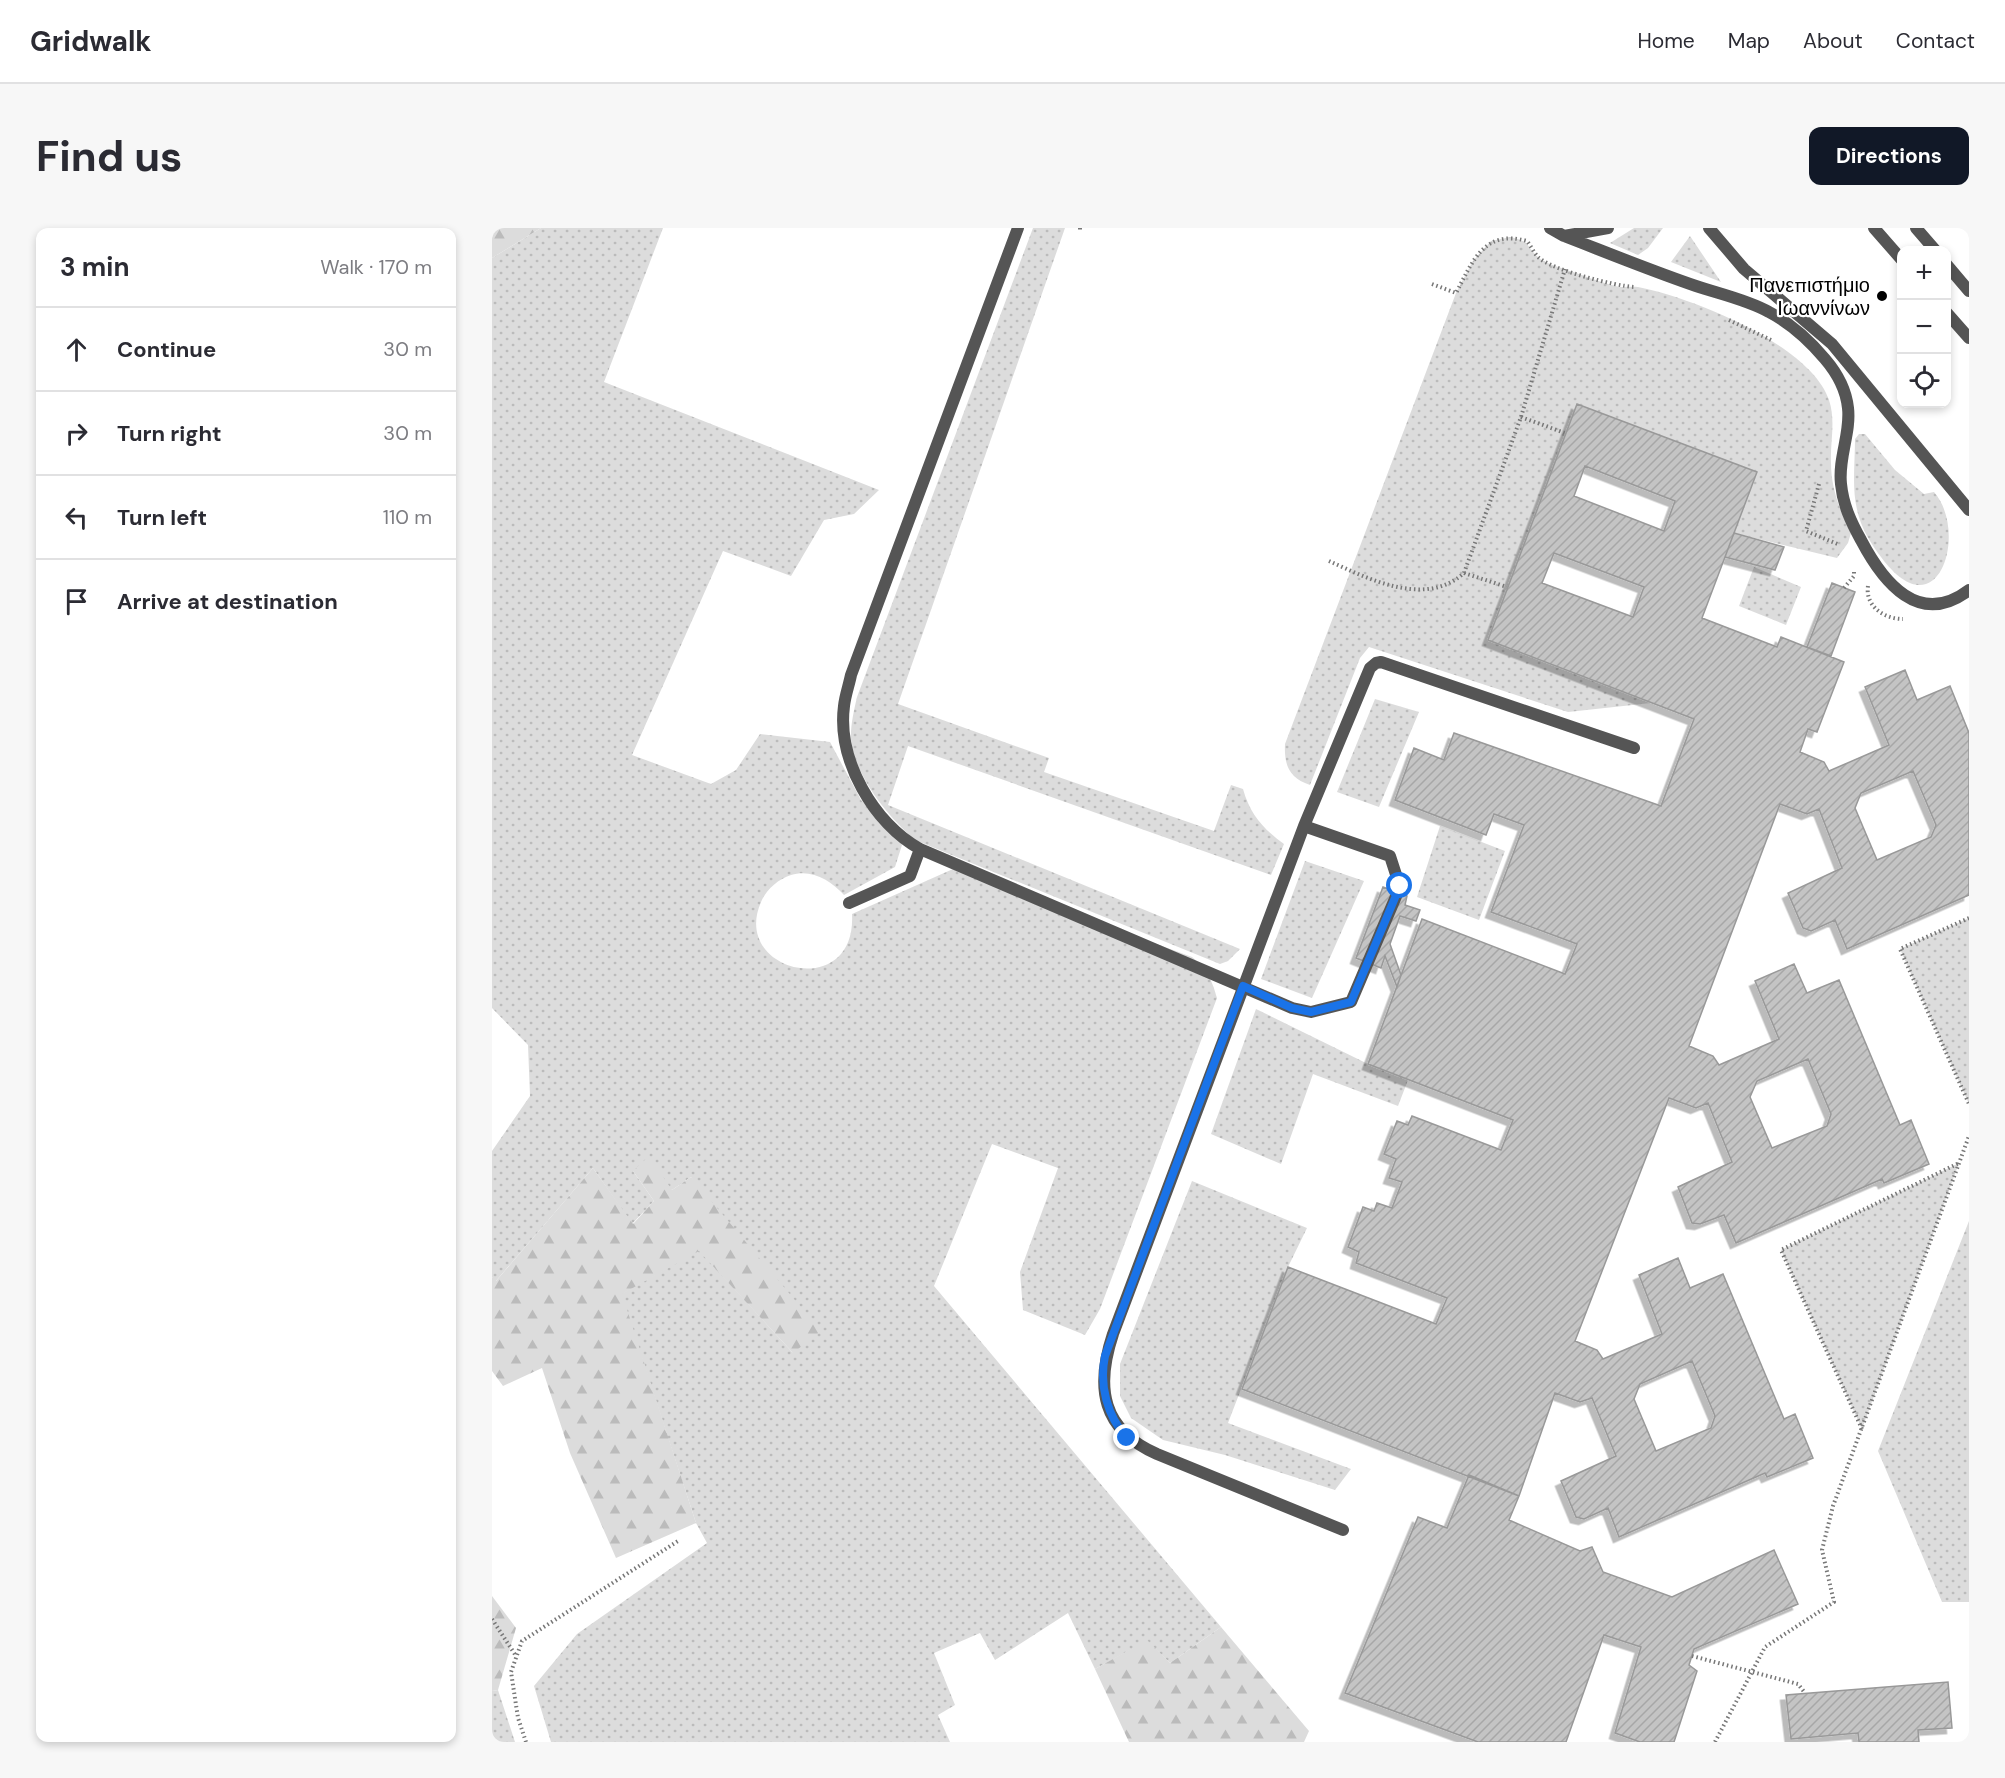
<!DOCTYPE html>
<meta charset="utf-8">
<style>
body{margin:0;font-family:"DM Sans",sans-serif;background:#f7f7f7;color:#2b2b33}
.controls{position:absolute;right:18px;top:18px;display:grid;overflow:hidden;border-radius:12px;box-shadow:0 3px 9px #0003}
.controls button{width:54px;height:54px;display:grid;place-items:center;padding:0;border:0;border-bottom:2px solid #e1e1e2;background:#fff;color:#2b2b33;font:30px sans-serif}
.stop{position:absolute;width:18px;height:18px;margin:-14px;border:4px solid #1a73e8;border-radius:50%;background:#fff}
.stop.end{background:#1a73e8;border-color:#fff;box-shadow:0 2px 6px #0008}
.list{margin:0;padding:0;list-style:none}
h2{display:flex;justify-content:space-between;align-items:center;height:78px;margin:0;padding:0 24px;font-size:26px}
h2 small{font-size:20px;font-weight:400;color:#7c7c81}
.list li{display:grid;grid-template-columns:39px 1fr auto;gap:18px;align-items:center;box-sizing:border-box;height:84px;padding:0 24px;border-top:2px solid #e1e1e2}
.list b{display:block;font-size:22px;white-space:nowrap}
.list em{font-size:20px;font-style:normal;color:#7c7c81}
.icon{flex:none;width:33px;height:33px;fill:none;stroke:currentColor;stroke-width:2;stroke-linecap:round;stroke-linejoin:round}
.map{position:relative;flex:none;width:1477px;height:1514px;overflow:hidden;border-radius:12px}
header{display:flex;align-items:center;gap:36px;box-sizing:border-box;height:84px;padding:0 30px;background:#fff;border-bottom:2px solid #e1e1e2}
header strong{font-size:28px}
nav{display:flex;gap:33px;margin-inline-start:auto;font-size:21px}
.intro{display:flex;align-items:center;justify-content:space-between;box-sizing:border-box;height:144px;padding:0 36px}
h1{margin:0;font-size:42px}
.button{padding:15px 27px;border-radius:12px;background:#111827;color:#fff;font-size:21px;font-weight:700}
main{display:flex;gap:36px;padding:0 36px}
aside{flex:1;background:#fff;border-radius:12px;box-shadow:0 3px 9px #0003}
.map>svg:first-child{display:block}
</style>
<header>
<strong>Gridwalk</strong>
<nav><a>Home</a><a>Map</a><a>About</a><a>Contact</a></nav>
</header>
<div class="intro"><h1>Find us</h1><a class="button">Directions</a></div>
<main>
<aside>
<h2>3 min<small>Walk · 170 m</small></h2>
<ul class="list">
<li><svg class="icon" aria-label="ahead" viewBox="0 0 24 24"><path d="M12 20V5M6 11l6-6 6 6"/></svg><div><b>Continue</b></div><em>30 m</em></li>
<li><svg class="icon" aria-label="right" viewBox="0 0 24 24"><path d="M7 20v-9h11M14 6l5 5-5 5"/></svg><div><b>Turn right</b></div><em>30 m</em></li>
<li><svg class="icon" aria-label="left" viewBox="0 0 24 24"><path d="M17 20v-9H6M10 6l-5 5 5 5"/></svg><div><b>Turn left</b></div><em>110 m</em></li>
<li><svg class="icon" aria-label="arrive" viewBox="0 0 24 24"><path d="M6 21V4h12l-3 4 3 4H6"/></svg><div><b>Arrive at destination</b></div></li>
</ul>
</aside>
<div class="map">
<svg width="1477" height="1514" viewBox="0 0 1477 1514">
<defs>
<pattern id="grass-dots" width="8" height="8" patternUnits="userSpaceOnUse" patternTransform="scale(1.5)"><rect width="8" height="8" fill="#dcdcdc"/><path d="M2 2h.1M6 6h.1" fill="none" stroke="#bbb" stroke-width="1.8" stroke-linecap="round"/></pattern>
<pattern id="forest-firs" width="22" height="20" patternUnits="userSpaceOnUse" patternTransform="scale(1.5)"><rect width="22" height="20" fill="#dcdcdc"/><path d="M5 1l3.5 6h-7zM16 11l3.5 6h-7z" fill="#bbb"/></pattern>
<pattern id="building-hatch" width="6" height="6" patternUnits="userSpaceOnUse" patternTransform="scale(1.5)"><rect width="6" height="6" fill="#c4c4c4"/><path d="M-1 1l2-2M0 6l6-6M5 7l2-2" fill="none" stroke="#a7a7a7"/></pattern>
<filter id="shadow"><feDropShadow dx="-5.5" dy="5.5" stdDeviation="0" flood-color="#0004"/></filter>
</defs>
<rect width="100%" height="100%" fill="#fff"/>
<path fill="url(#grass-dots)" d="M49,0H171L112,154L387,262L362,286L332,292L299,348L231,323L140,527L219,556L244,542L268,506L338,514L369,572L407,612L410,617L403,639L352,667C338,652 320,641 299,647C286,651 274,662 269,674C238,745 365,774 360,686L461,641L700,729C715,741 720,752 725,770L608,1081L593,1107L531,1082L528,1044L566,940L500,916L442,1058L729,1399L678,1435L655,1413L603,1441L576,1385L503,1432L488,1405L442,1425L463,1477L446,1487L458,1514H59L42,1458L85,1406L215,1315L204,1295L129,1066L207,1022L301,1125L199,949L180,962L141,943L162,973L140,996L101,940L3,1054L0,1049V923L38,868L36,817L0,780V30Z
M541,0H573L406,476L557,530L552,544L722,603L739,557L751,561C758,586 771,601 792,616L779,647L416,518L396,577L748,721L736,733L728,736L423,612C397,589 372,559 361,524C356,507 361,487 365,469Z
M1142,0H1171L1156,20L1146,27L1118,15Z
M1198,8L1229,54L1179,34Z
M1019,9C1040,15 1032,16 1046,29C1052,35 1067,39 1075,42C1091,47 1107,54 1123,58C1130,60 1138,58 1146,59C1199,69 1319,117 1337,172C1344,193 1338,214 1339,235C1339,260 1348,283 1359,305L1356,315L1345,330L1242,305L1264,244L1085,176L996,412L1159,475L1076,484L877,419L868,430L818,557C797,550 792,537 793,516L964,65L981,33L999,13Z
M1367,206H1373L1403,242L1432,266L1442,264C1477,304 1446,406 1389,329C1380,317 1371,303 1367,289C1359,264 1363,237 1363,211Z
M1262,339L1309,359L1294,397L1247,378Z
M883,471L927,484L887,579L845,564Z
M948,598L1013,623L987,692L925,669Z
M813,633L872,653L820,770L769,751Z
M1477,690V876L1408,721Z
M764,781L876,836L916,852L906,878L821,846L789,936L719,906Z
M1467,935L1370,1201L1289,1022Z
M700,953L815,1000L796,1039L736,1195L859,1241L843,1262L733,1227L671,1212L639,1190L628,1168V1136Z
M1477,993V1374H1450L1386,1223Z
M6,1462L23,1514H0V1463Z"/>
<path fill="url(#forest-firs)" d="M0,0H49L0,30Z
M157,928L180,962L199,949L329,1103L301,1125L207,1023L130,1066L204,1295L124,1330L78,1225L50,1140L11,1158L0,1143V1049L4,1053L101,940L141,996L162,973L141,943Z
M0,1368L24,1400L6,1462L0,1463Z
M729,1399L817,1503L812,1514H637L603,1441L655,1412L678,1435Z"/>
<path fill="url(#building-hatch)" stroke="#999" stroke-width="1.5" fill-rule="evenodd" filter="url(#shadow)" d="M1085,176L1265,244L1210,390L1285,419L1289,409L1352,434L1325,504L1316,501L1308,524L1332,534L1337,543L1397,517L1373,459L1413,442L1425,472L1458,458L1477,505V667L1355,721L1343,692L1319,703L1311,700L1296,665L1350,640L1327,581L1315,586L1288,576L1197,818L1221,828L1227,837L1287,811L1263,753L1302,736L1315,765L1347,752L1408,897L1419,892L1437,936L1392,955L1390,951L1244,1015L1232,987L1208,996L1200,995L1186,959L1240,934L1216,875L1204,880L1177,870L1083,1113L1105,1122L1111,1131L1170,1106L1147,1047L1186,1030L1198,1060L1231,1046L1292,1191L1303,1186L1321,1230L1275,1249L1273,1245L1127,1309L1116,1280L1092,1291L1084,1289L1069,1253L1124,1228L1100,1170L1088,1174L1063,1165L1027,1268L750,1161L796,1039L944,1096L955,1070L864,1035L867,1024L856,1019L871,979L882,983L885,975L900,980L910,954L897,950L904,931L892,926L905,893L916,897L920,888L1009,922L1021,892L876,836L930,691L1073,746L1085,716L999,684L1032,597L1002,586L994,607L903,572L922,520L952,532L962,505L1169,578L1202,491L996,412ZM1093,238L1183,273L1172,303L1082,268ZM1062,325L1152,359L1141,389L1050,355ZM1421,543L1444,597L1439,609L1385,632L1363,580L1369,565ZM1316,831L1339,886L1335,898L1280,920L1258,869L1265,853ZM1200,1133L1223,1188L1219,1200L1164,1223L1142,1171L1148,1156Z
M1242,305L1292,319L1283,342L1233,329Z
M1340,355L1363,364L1339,428L1315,419Z
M891,659L915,668L913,677L928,682L924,693L908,688L898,716L909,747L905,759L893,728L889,740L864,730Z
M977,1247L1027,1268L1017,1292L1088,1323L1100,1319L1111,1344L1180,1369L1282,1322L1306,1376L1202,1421L1197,1437L1205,1443L1182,1514H1148L1123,1505L1149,1419L1112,1407L1074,1514H986L853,1465L926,1289L955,1300Z
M1456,1454L1460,1500L1426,1502L1427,1514H1367L1366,1505L1299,1511L1294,1467Z"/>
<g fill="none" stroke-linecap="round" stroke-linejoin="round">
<path stroke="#777" stroke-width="4" stroke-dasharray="1.5 3" stroke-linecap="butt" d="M588,0V2
M940,56L964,65C981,33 992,1 1035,13C1039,18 1042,25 1046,29C1059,42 1124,58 1142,59
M1237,92L1279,112
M1029,189L1073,205
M1327,256L1314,303L1348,317
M837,333C877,351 933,380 972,345L1029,189L1073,41
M972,345L1015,359
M1376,358C1373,378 1392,391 1411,391
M1352,360L1362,348V341
M1477,690L1408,721L1477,876
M1370,1201L1289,1022L1467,935
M0,1391L24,1428
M34,1514L26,1490L19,1444L30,1413L186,1313
M1223,1514L1273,1419L1342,1374L1330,1322L1341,1278L1477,908"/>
<path stroke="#555" stroke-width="12" d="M526,0L359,447C357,457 353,468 352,478C345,532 382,596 428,621L800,780L819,784L859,774L908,659L898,628L812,598
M1058,0L1072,8L1116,0
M1217,0L1252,41L1340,116L1477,282
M1382,0L1410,32
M1424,0L1443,22
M1072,8C1116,25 1160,43 1204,58C1228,66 1256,72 1277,84C1298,95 1318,113 1333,131C1345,145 1354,161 1356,180C1359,205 1346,230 1349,256C1351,277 1359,294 1369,312C1391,354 1427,400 1477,362
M1454,36L1477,63
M1454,84L1477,110
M357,675L418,648L428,621
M851,1302L665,1226C610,1202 603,1160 621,1106L812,598L878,440L884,435L889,434L1142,520"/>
<path stroke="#777" stroke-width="4" stroke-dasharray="1.5 3" stroke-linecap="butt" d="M1200,1428L1306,1456L1313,1465"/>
</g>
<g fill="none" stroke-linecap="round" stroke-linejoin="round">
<path stroke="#1a73e8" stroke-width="8" d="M635,1210C615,1188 607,1157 613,1128L751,758L800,780L819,784L859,774L908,658"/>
</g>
<circle fill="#000" stroke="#fff" stroke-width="2" cx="1390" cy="68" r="6"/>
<g text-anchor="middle" stroke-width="4.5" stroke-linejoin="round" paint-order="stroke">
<g font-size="20" fill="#000" stroke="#fff" text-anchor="end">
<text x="1378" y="64">Πανεπιστήμιο<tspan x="1378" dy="23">Ιωαννίνων</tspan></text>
</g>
</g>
</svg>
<div class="controls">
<button>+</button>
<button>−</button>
<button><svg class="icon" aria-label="locate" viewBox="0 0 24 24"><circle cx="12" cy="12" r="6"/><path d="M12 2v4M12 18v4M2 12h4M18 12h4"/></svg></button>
</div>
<div class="stop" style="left:908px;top:658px"></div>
<div class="stop end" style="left:635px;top:1210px"></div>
</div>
</main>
